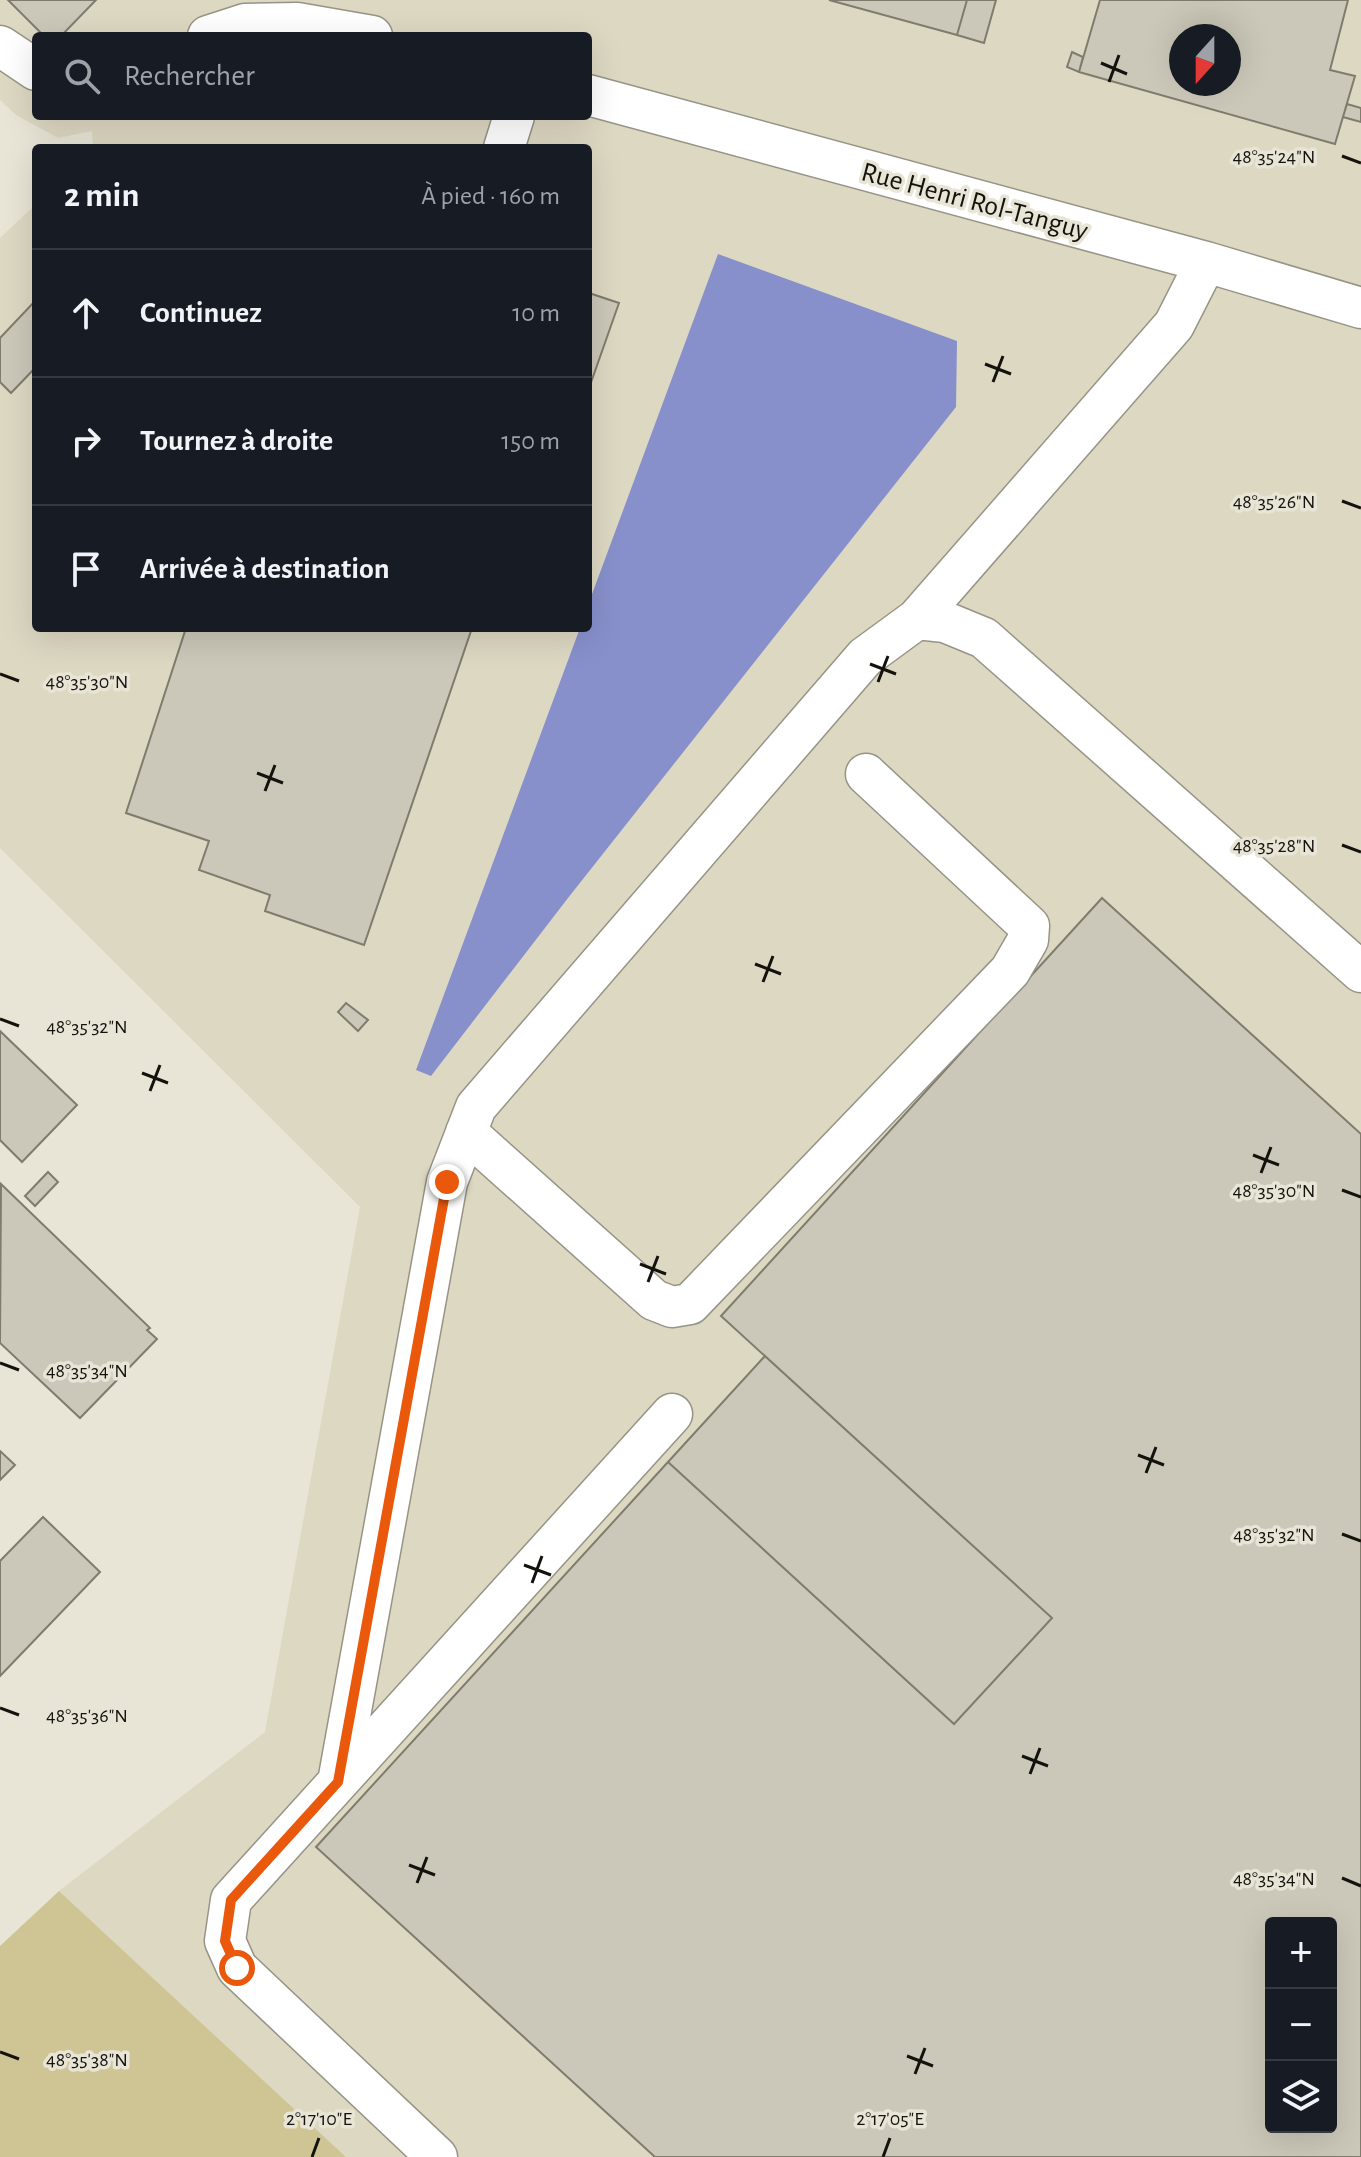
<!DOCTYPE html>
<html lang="fr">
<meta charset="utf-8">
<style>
body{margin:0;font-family:"Alegreya Sans",sans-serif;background:#20242c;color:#f1f3f6}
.controls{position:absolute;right:24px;bottom:24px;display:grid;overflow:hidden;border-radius:8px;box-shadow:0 8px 32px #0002}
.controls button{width:72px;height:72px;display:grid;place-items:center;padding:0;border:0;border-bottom:2px solid #363941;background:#171b24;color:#f1f3f6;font:40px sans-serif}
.compass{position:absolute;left:1169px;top:24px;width:72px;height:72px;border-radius:50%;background:#171b24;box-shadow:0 8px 32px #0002;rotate:201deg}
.stop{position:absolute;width:24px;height:24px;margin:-18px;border:6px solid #ea580c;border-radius:50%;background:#fff}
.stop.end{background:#ea580c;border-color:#fff;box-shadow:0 2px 8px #0008}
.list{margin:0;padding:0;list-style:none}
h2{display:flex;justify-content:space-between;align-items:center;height:104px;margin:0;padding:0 32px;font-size:34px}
h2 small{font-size:26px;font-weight:400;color:#9ea1a6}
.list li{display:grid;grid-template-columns:52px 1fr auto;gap:24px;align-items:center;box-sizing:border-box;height:128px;padding:0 32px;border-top:2px solid #363941}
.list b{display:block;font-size:30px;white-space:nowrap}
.list em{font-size:26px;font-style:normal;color:#9ea1a6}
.icon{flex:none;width:44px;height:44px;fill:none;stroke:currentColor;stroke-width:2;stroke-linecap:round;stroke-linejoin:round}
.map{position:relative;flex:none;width:1361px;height:2157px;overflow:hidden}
.search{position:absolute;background:#171b24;box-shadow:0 8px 32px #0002;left:32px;top:32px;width:560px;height:88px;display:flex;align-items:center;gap:20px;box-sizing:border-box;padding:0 28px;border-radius:8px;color:#9ea1a6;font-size:30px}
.panel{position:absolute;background:#171b24;box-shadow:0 8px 32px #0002;left:32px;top:144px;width:560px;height:488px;border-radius:8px}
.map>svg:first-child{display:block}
</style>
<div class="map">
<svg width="1361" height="2157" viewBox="0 0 1361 2157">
<rect width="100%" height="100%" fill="#e8e5d6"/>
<path fill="#ddd8c2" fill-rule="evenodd" d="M0,0H1361V2157H346L59,1891L265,1732L360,1207L0,848V238L36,204V628H588V148H93L92,131L58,138L16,115L0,100ZM36,36H588V116H36ZM1181,36H1229V84H1181ZM1271,1923H1331V2127H1271Z"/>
<path fill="#cec494" d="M59,1891L346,2157H0V1946Z"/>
<path fill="#8890cc" d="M718,254L957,341L956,407L568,898L431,1076L416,1070L580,628H588V605Z"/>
<path fill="#cbc8b9" stroke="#7f7c6e" stroke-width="2" fill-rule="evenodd" d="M8,0H96L61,36H44Z
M829,0H967L957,35Z
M967,0H996L984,43L957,35Z
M1100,0H1348L1330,70L1355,76L1335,144L1079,72ZM1181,36H1229V84H1181Z
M1072,52L1083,57L1079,72L1067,67Z
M1347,104L1361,108V122L1343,117Z
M589,293L619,303L588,391V295Z
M36,300V367L11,393L0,382V338Z
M186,628H472L364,945L265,911L270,895L199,870L209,841L126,813Z
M1102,898L1361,1134V2157H655L316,1847L668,1462L954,1724L1052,1618L721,1316ZM1271,1923H1331V2127H1271Z
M346,1003L368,1020L358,1031L338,1012Z
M0,1031L77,1105L22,1162L0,1140Z
M48,1172L58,1182L35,1206L25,1196Z
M1,1184L150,1328L147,1330L157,1339L80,1418L0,1343Z
M765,1356L1052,1618L954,1724L668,1462Z
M0,1451L15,1465L0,1480Z
M43,1517L100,1572L0,1676V1561Z"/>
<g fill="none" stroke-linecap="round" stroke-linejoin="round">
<defs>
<path id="minor" d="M208,36L245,24L297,23L372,36
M0,46L36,70
M588,95L1206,262L1361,308
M504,148L514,116
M917,619L1174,325L1206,262
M466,1132L654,1300L672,1307L690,1304L1010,971L1028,940L1029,926L866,774
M338,1782L447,1182L476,1107L865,657L917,619L945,622L984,638L1361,972
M437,2157L237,1968L225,1941L231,1900L672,1414"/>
</defs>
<use href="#minor" stroke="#979486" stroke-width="43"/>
<use href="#minor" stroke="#fff" stroke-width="40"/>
</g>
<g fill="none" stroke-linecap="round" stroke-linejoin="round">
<path stroke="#ea580c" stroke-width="10" d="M237,1968L225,1941L231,1900L338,1782L447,1182"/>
</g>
<path fill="none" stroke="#13120d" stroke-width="3" d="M1101,63L1127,74M1109,82L1119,55M1342,156L1361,163M985,364L1011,374M993,382L1003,356M1342,501L1361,508M870,664L896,674M0,674L19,681M878,682L888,656M257,773L283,783M265,791L275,765M1342,845L1361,852M755,964L781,974M763,982L773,956M0,1019L19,1026M142,1073L168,1083M150,1091L160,1065M1253,1155L1279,1165M1261,1173L1271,1147M1342,1190L1361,1197M640,1264L666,1274M648,1282L658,1256M0,1363L19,1370M1138,1455L1164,1465M1146,1473L1156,1447M1342,1534L1361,1541M524,1565L551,1575M532,1583L542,1556M0,1708L19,1715M1022,1756L1048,1766M1030,1774L1040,1748M409,1865L435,1875M1342,1878L1361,1886M417,1883L427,1857M0,2052L19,2059M907,2056L933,2066M915,2074L925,2048M312,2157L319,2138M883,2157L890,2138"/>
<g text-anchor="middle" stroke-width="7" stroke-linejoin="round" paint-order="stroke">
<g font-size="28" fill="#13120d" stroke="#e8e5d6">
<text transform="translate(975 200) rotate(15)" y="10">Rue Henri Rol-Tanguy</text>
</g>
</g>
<g font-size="20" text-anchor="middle" fill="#13120d" stroke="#e8e5d6" stroke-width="7" stroke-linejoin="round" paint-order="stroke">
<text x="1274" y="163">48°35'24"N</text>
<text x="1274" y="508">48°35'26"N</text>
<text x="87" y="688">48°35'30"N</text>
<text x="1274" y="852">48°35'28"N</text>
<text x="87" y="1033">48°35'32"N</text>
<text x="1274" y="1197">48°35'30"N</text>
<text x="87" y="1377">48°35'34"N</text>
<text x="1274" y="1541">48°35'32"N</text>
<text x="87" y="1722">48°35'36"N</text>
<text x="1274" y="1885">48°35'34"N</text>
<text x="87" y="2066">48°35'38"N</text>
<text x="319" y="2125">2°17'10"E</text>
<text x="890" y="2125">2°17'05"E</text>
</g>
</svg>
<div class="controls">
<button>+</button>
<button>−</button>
<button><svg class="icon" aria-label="layers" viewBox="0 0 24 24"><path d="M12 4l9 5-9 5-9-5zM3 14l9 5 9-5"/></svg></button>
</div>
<svg class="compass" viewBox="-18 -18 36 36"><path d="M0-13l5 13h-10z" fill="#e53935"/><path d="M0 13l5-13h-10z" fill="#9ea1a6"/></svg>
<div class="stop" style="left:237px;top:1968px"></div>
<div class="stop end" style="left:447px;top:1182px"></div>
<div class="search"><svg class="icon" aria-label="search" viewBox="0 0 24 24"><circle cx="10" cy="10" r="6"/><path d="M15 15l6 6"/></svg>Rechercher</div>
<section class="panel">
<h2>2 min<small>À pied · 160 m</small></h2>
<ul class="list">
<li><svg class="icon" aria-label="ahead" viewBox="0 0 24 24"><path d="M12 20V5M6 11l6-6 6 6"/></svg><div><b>Continuez</b></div><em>10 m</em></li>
<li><svg class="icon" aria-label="right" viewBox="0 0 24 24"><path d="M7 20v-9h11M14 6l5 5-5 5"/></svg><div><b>Tournez à droite</b></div><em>150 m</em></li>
<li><svg class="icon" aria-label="arrive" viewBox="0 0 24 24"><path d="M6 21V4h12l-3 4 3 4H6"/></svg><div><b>Arrivée à destination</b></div></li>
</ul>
</section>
</div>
